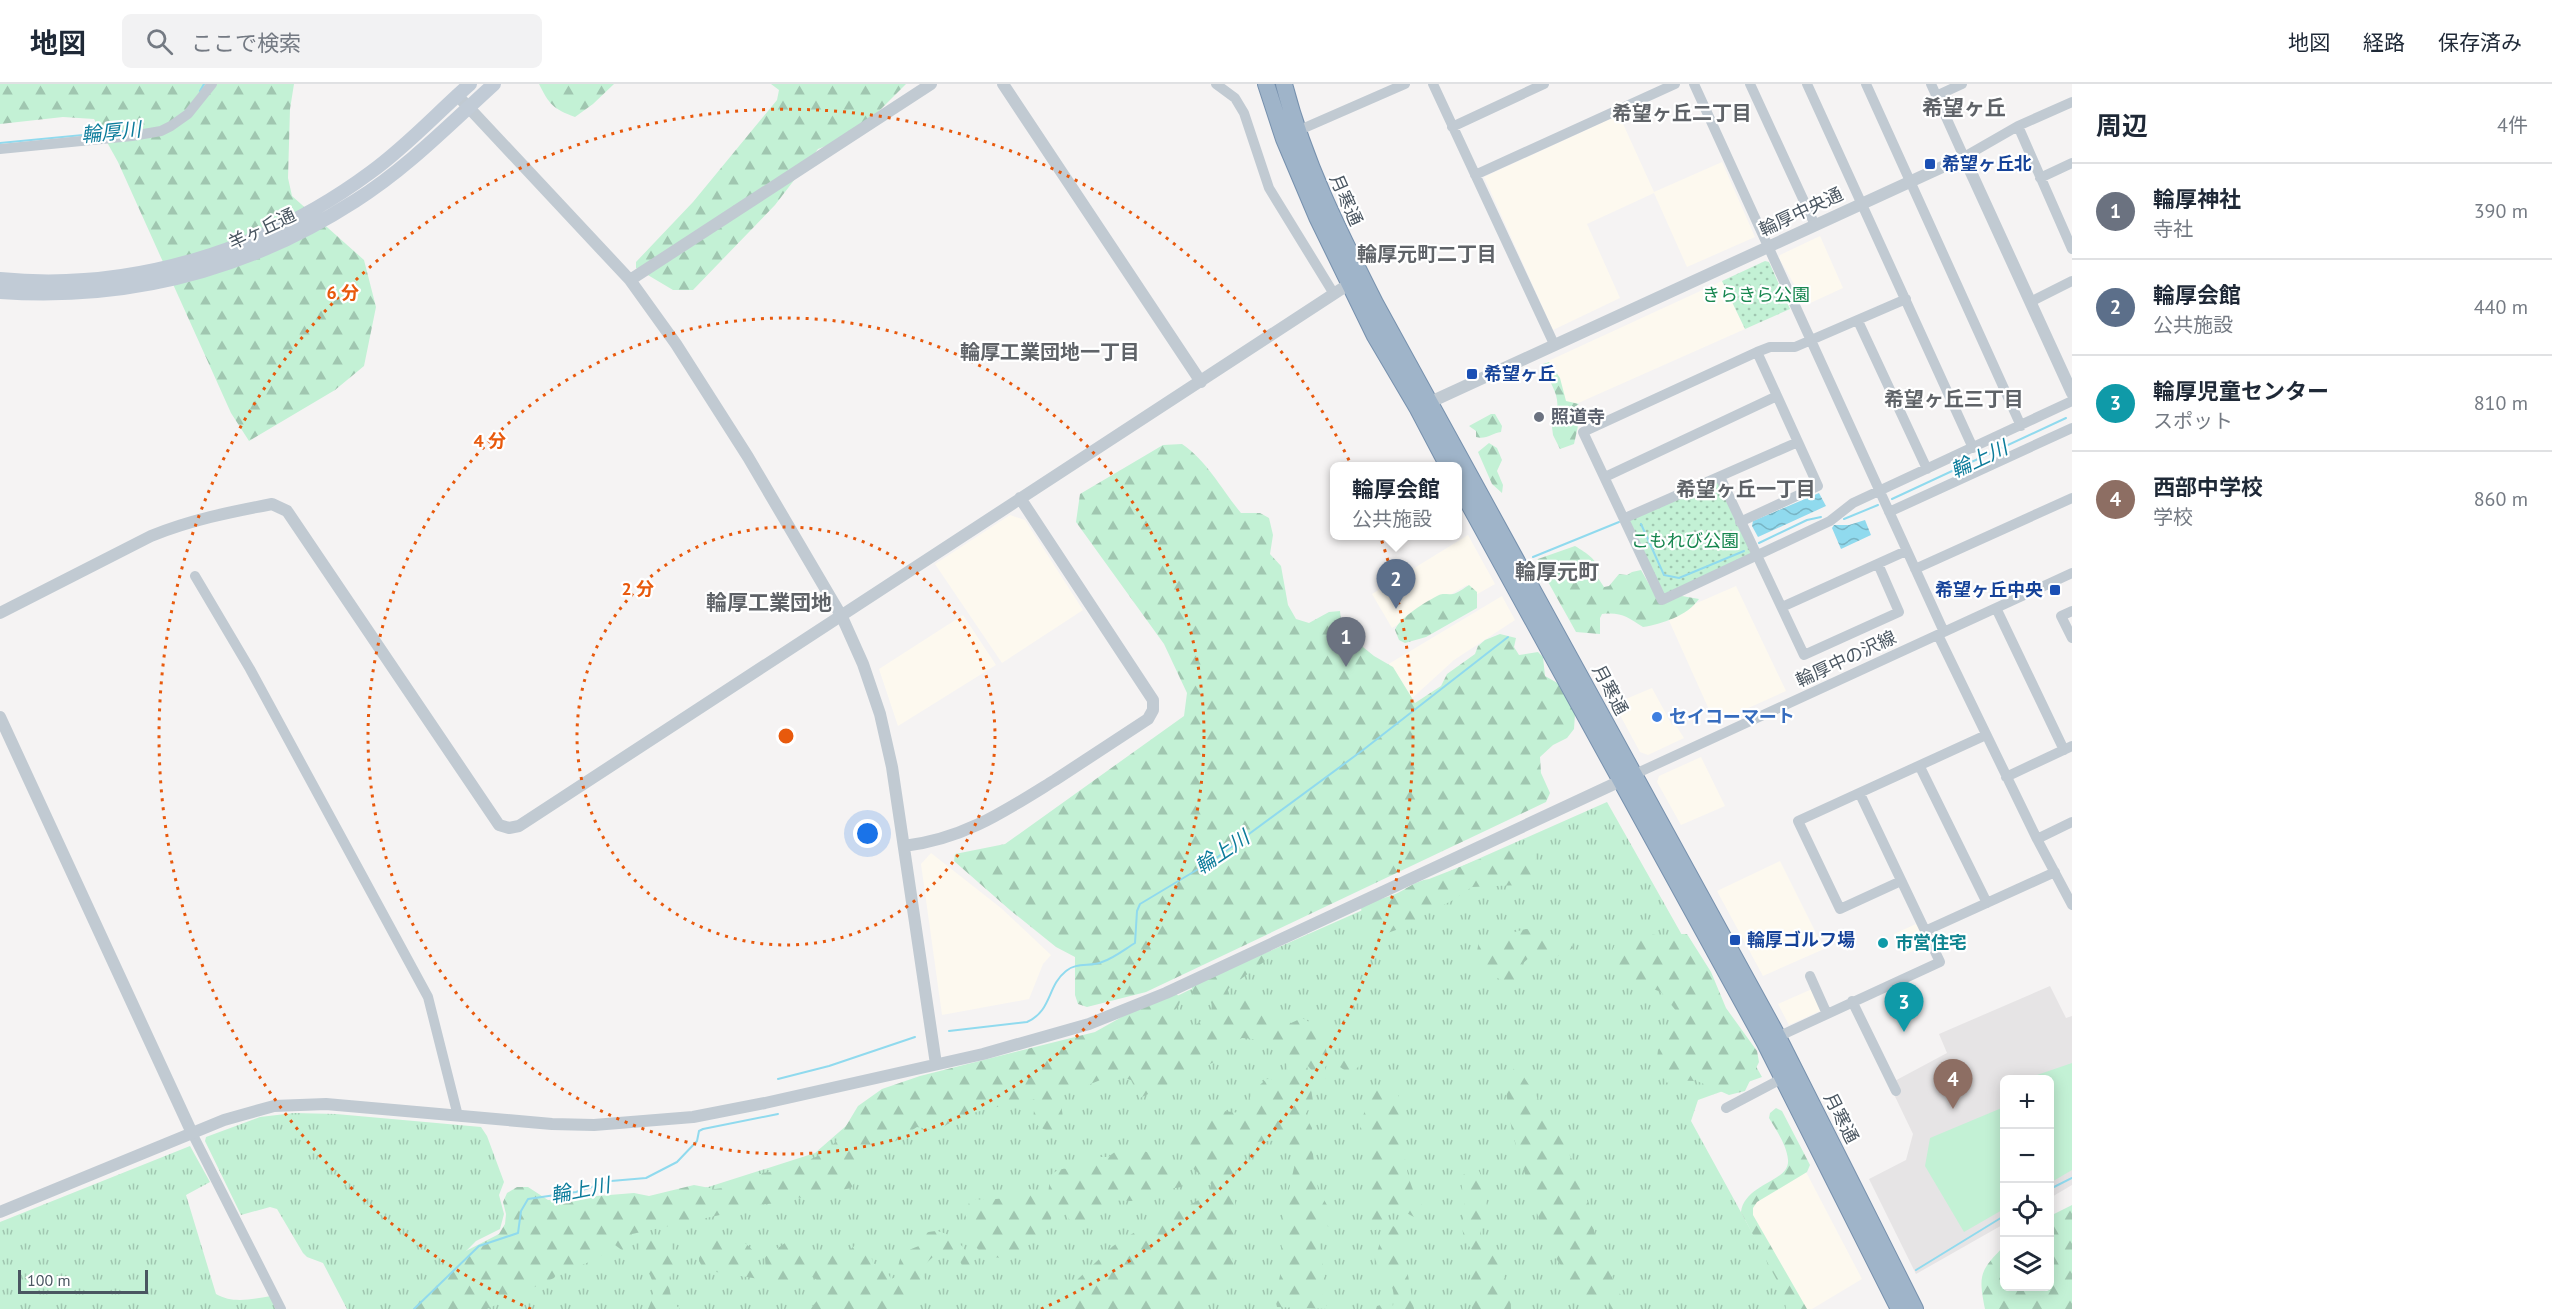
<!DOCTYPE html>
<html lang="ja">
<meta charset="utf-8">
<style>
body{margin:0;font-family:"PT Sans","Noto Sans JP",sans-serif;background:#f2f2f3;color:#1f2937}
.controls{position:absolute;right:18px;bottom:18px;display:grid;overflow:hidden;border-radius:9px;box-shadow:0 3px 15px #0003}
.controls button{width:54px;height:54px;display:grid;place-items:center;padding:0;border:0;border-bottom:2px solid #e0e1e3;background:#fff;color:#1f2937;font:30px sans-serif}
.scale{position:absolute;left:18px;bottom:15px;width:130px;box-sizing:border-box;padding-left:6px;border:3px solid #4a5661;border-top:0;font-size:16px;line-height:21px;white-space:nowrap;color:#4a5661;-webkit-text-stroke:4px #fff;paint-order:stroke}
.you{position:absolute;left:868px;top:750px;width:21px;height:21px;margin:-15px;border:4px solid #fff;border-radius:50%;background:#1a73e8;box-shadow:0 0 0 9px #1a73e833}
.badge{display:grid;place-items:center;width:39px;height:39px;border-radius:50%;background:#1a73e8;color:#fff;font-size:20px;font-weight:700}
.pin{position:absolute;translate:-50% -50px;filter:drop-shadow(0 2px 3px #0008)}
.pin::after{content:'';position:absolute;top:32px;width:21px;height:18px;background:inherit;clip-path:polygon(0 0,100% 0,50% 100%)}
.popup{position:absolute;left:1330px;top:378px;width:132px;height:78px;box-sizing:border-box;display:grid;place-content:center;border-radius:9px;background:#fff;filter:drop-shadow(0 2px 4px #0005);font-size:20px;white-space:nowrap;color:#747a83}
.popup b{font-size:22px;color:#1f2937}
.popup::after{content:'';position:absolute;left:50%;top:100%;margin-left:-12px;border:12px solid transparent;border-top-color:#fff}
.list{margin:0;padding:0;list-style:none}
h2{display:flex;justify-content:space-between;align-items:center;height:78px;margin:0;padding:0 24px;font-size:26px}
h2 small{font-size:20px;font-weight:400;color:#747a83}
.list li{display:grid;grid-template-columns:39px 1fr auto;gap:18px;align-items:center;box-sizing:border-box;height:96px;padding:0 24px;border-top:2px solid #e0e1e3}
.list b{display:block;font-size:22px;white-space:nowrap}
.list p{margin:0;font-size:20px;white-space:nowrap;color:#747a83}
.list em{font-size:20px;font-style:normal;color:#747a83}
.icon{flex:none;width:33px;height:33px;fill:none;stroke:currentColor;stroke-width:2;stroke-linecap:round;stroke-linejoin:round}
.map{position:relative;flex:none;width:2072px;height:1225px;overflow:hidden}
header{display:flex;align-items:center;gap:36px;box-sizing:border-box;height:84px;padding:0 30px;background:#fff;border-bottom:2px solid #e0e1e3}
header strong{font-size:28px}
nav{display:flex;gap:33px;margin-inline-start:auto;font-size:21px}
.search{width:420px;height:54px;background:#f2f2f3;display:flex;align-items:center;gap:15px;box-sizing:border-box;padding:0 21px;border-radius:9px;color:#747a83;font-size:22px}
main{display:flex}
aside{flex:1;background:#fff}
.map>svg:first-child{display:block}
</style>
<header>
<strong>地図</strong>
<div class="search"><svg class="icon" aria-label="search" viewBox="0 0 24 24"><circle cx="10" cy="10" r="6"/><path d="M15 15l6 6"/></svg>ここで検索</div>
<nav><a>地図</a><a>経路</a><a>保存済み</a></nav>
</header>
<main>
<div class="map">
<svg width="2072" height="1225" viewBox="0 0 2072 1225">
<defs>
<pattern id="grass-tufts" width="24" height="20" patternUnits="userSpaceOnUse" patternTransform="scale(1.5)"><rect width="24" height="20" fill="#c3f1d5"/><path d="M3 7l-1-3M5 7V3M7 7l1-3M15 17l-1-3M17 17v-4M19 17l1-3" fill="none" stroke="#a0c6b0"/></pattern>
<pattern id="forest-firs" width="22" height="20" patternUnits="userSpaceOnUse" patternTransform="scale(1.5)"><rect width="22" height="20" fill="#c3f1d5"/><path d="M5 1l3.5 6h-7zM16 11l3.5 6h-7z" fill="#a0c6b0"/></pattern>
<pattern id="park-dots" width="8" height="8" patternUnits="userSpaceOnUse" patternTransform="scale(1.5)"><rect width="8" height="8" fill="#c3f1d5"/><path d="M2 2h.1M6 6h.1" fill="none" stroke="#a0c6b0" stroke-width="1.8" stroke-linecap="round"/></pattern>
<pattern id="water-waves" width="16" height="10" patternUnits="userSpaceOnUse" patternTransform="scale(1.5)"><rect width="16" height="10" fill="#90daee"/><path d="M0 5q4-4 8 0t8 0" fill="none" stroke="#78b4c4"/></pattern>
</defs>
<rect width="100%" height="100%" fill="#f5f3f3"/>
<path fill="#fdf9ef" d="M1619,31L1654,108L1722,78L1755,153L1687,183L1654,109L1587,140L1620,214L1553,246L1484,93Z
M1820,152L1843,204L1806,221L1779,174L1780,171Z
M1722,197L1745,245L1567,324L1546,278Z
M1010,431L1025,436L1083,526L1002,579L935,480Z
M1468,451L1495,500L1474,512L1467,501L1392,544L1372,510Z
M1736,502L1786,607L1715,639L1667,532Z
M1502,512L1515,536L1454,576L1408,618L1387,581Z
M963,531L996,581L898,642L879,585Z
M1652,604L1672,641L1675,640L1684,654L1648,671L1640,668L1614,620Z
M1701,673L1725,722L1681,741L1657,698L1659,692Z
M931,769L1001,824L1051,871L1043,880L1029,915L942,931L921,780Z
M1780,777L1824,865L1763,892L1717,807Z
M1916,840L1927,861L1904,871L1894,850Z
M1812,905L1822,926L1789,941L1778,920Z
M1805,1086L1862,1195L1812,1225H1801L1743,1121Z"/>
<path fill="#e6e4e5" d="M2050,902L2066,934L2072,932V1101L2050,1114V996H2004V1140L1916,1190L1869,1095L1906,1076L1913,1050L1889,1000L1947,969L1939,950Z"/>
<path fill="url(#grass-tufts)" d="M1607,718L1762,993L1698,1016L1691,1037L1794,1225H452L636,1126L815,1069L885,1008L1094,953L1254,874Z
M294,1029L336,1030L481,1043L487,1052L504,1098L499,1111L504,1130L500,1145L476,1157L409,1225H347L323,1179L307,1173L303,1169L277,1125L270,1123L241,1131L205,1057L206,1053L260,1033Z
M190,1062L210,1098L186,1111L216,1210C233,1220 252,1215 271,1212L277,1225H0V1138Z"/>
<path fill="url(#forest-firs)" d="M0,0H294L290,25L288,94L292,112L364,176L376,223L364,282L335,306L249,357L231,329L118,78L94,35L63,33L0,40Z
M539,0H614L593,20L575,33C553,25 549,20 539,0Z
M771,0H906L855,51L818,65L775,121L693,206H673L636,184V178L693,118L777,16L779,6Z
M1549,278L1560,294L1566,317L1579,320L1571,326L1578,342L1574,360L1560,365L1553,351L1551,335C1566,320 1551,300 1543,284V280Z
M1491,330H1495L1502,342L1501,348C1492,349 1486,356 1476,353V347L1469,342Z
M1489,359L1497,364L1502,376L1497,387L1503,401L1502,409L1492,400L1478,368Z
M1182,360C1208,378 1221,405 1241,429H1260L1269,434L1273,451L1270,470L1281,482L1288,521L1296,535L1309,539L1329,528L1340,527L1342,546L1374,572L1393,583L1415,619L1441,602L1447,590L1475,570L1478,562L1485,556L1500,550L1516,554L1514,563L1519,571L1538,568L1543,573L1545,592L1561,601L1575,630L1574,645L1567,654L1553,661L1540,673L1541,689L1550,709L1546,718L1146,908L1087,923L1078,920L1075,911V873L1056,863L1010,826L954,777L955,770L1005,760L1184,632L1187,609L1164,560L1076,438L1080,410L1163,361Z
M1575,462C1588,470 1601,477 1598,494L1604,503L1609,502L1619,490L1627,491L1632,488L1641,486L1649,500L1682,512L1699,515C1687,532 1662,540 1643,543C1627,533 1622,528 1602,530L1600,534V550L1576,548L1537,478L1538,475Z
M1469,501L1477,508V524L1426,553L1405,559L1399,556L1395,546C1399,534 1427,517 1439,511C1444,509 1447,511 1453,510C1458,509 1464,504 1469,501Z
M1516,761L1529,762L1535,770V792L1520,801L1472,803L1453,816L1396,846L1373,854C1364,846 1363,835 1361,824C1372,817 1381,815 1393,811C1406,806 1414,797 1429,795Z
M1526,845L1542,847L1571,857L1573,864L1549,877L1531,872L1521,881L1522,894C1510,901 1506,898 1495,893C1478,887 1474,876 1479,858C1497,857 1507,849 1526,845Z
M1642,847C1657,855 1671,849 1687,850L1711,888L1726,924L1757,967L1759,978L1745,1007L1729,1011L1697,997V993L1694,997L1671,996L1667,999L1656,982L1658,966L1676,941L1677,928L1661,908L1625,894L1612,867L1617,857Z
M1261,869L1270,871L1269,874L1229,904L1227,908L1229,911C1252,909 1272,927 1291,939L1302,934L1320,944L1340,943V951L1325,962L1328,973C1340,979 1353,971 1365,977L1350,990L1340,983L1329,980L1325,983L1326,994L1320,996L1307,981L1313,1017L1305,1031L1312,1044V1064L1318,1105L1332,1130L1334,1141L1330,1144L1325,1140L1316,1143L1325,1192L1319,1203L1328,1225L1277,1223L1275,1214L1281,1187L1282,1136L1296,1075L1283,1057C1265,1056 1252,1057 1236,1067L1234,1164L1230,1170L1234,1179L1231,1188C1219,1196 1208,1210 1205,1225H1062L1078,1195L1113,1162L1143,1143L1181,1126L1209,1110L1211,1100C1183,1073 1176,1083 1190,1040L1224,1027L1240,1029C1252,1013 1250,1008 1267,995L1284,997C1294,983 1280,969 1273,957L1242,954L1230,960L1224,958L1218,964V971L1214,978L1140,1014L1131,996L1117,992L1103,995L1060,1012L1063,1034L1058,1047C1047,1048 1041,1045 1033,1037L1035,1015C1002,1023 965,1025 938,1047L917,1043L859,1081L857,1095L851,1104L842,1106L831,1103L820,1109L801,1114L793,1112L778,1119L758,1121L752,1126L741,1129H729L632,1150L629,1165L623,1167L615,1161C601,1175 579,1184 560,1185L554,1194L487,1225H407L462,1169L499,1150L505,1140L506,1130L503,1118L507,1109L517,1103H528L548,1116L634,1109L649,1112L694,1101L715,1105L723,1104L763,1089L785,1086L818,1072L837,1057L858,1022L882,1005L920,992L1095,948L1143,921L1175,909L1181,914L1179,921L1169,934L1180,946C1193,942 1216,935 1211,918L1192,910V902Z
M1516,981L1557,1044L1572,1076L1592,1130L1595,1155L1627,1225H1610L1609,1216L1601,1204L1599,1225L1584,1224L1575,1211L1564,1186L1547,1161L1512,1048L1505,1000Z
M1379,1002L1390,1003L1398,1009C1405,1048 1399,1093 1424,1124L1421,1131L1414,1133L1399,1125L1392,1127L1376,1146H1372L1368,1140V1054L1359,1041L1371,1013Z
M1776,1024L1782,1027L1810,1081L1807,1088L1757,1118L1753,1124V1131L1807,1225H1786L1784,1210L1741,1128C1745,1099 1790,1098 1788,1076C1787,1061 1776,1046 1769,1034L1770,1029Z
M1131,1063L1163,1073L1183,1092L1182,1103L1162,1106L1145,1115L1131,1117L1105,1116C1099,1135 1094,1140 1073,1142L1064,1126L1053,1130L1047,1145L1032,1153L1024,1167L1010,1175L984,1172L975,1162L965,1130L970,1116C979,1115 1002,1116 1009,1113C1022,1107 1018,1103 1035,1106L1043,1116L1048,1112L1050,1092C1058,1084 1066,1083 1076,1087L1085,1077L1099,1073H1108L1119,1065Z
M1472,1084L1478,1085C1485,1098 1488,1116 1486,1131C1484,1140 1477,1148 1482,1158C1484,1162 1489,1165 1491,1168C1503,1185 1511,1205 1511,1225H1472L1469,1199L1474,1169L1464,1155L1462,1143L1465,1123L1461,1097L1463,1091Z
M2072,1121V1225H1985C1978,1190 1980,1187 2004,1162V1202H2050V1132Z
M1392,1141L1399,1147L1403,1160L1398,1167L1406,1180L1414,1225H1376L1377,1222L1387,1219L1393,1222C1397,1197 1384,1196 1375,1175L1385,1142Z
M936,1147C953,1149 975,1169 969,1187L964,1185L955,1168L945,1173L935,1171L919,1186L925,1195L926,1209L903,1215L898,1225H810L821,1212L823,1201L813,1193L793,1197L773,1196L766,1189L765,1173L785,1159L801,1160L814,1168L835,1166L842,1172L857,1160C869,1162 870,1168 873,1179L886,1186L891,1195L896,1193C901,1173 897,1170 919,1162C922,1150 924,1148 936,1147Z
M716,1151C742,1150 764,1168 759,1195L704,1186L699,1177V1165L707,1156Z
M650,1154L663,1155L671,1161L674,1182C666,1193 668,1217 680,1225H648C664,1192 639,1187 639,1160Z"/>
<path fill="url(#park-dots)" d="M1765,177L1769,178L1790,225L1745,245L1722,197Z
M1720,393L1758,473L1662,516L1625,434Z"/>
<path fill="#c3f1d5" d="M2072,979V1086L2050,1099V996L2033,995L2034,992Z
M2004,1023V1125L1964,1148L1925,1082L1930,1054Z"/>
<path fill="url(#water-waves)" d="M1819,409L1826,422L1758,453L1752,442L1753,437Z
M1865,436L1871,451L1841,465L1832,444L1834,441H1849Z"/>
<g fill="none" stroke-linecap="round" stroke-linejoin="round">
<path stroke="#90daee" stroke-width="2" d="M200,7L204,0
M0,59L135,46
M1892,415L2066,334
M1844,435L1878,421
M1641,440L1664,491L1679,494L1744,467
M1759,459L1807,436L1821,433
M1533,473L1619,438
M949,947L1027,938C1052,927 1047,902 1066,887C1076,878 1091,883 1102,878C1114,874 1125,865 1135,859L1137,827L1140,820L1215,775L1363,666L1508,553
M778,995L829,982L915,953
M2050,1105L2072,1094
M1916,1186L2004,1132
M414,1225L479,1162L518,1149L521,1127L528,1115L576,1108L611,1097L646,1094L677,1078L697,1057L699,1047L703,1045L778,1030"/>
<defs>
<path id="trunk" d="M1266,0L1284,55L1317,133L1375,252L1418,325L1448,382
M1284,0C1304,78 1339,148 1375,219L1778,953L1915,1225
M1458,400L1765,959L1899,1225"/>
</defs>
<use href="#trunk" stroke="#7690ad" stroke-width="18"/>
<path stroke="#c1cad2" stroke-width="10" d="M1216,0L1235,14L1244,29L1269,104L1334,210
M1433,0L1554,260
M1694,0L1944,548
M1750,0L1815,141
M1807,0L1973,364
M1866,0L2021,342
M1931,0L1964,73L2018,42L2072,18
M1936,12L1962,0
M2018,42L2072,165
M1452,43L1544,0
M1295,48L1405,0
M0,65L132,52L161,47L171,42L188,30L212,0
M1475,91L1675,0
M2040,94L2072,79
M1906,215L1795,263H1770L1757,268L1583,348L1662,516L1830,437L1853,419L2072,317
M2030,218L2072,197
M1858,237L1927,385
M1605,393L1777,312
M1720,393L1804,571L1899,528L1878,480
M1889,428L2072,344
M1625,434L1798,358
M1740,438L1818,402L1757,268
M1915,485L2072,414
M195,492L250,585L428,913L458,1032
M1782,523L1906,467
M1996,524L2064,666
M2072,527L2061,532L2072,554
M1938,551L2037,755L2072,821
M1920,683L1987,819
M1633,691L2072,489
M2006,693L2072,662
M2037,755L2072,738
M1901,797L1840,825L1798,737L1986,651
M1925,847L2055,788
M1810,892L1827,930
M1852,917L1896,1007
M1773,955L1940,878L1860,710
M1726,1024L1783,994
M192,1049L281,1225"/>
<path stroke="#c1cad2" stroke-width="12" d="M1003,0L1201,298
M457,11L630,196L676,260L748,373L842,533L863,580L880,630L892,683L936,980
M630,196L931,0
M1424,321L1964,73L2072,309
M0,529L151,452C190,436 230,428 272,420L287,427L499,741L509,744L519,742L1349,200
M0,633L192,1049
M904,762C964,755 1005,727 1055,696C1086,676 1117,655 1148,635L1153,626V616L1020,414
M0,1128L224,1036L274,1022L326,1020L552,1040L594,1041L693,1033L765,1019L983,970L1089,940L1166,909L1629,693"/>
<path stroke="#c1cbd6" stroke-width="14" d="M0,195C132,208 266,166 371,88C407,62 437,29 470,0
M0,208C129,217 246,187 355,117C406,85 450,40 494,0"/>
<use href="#trunk" stroke="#9fb4c9" stroke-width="16"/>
</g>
<g fill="none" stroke="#e8590c" stroke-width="3" stroke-dasharray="3 6">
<circle cx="786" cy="652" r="209"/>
<circle cx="786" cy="652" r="418"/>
<path d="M531 1225A627 627 0 1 1 1041 1225"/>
</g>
<g fill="#1a4fb4" stroke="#fff" stroke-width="2">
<rect x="1924" y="74" width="12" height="12" rx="3"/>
<rect x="1466" y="284" width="12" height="12" rx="3"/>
<rect x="2049" y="500" width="12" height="12" rx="3"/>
<rect x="1729" y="850" width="12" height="12" rx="3"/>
</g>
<circle fill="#6b7280" stroke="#fff" stroke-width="2" cx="1539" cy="333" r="6"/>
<circle fill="#3f7fe0" stroke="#fff" stroke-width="2" cx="1657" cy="633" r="6"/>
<circle fill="#0f9aa8" stroke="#fff" stroke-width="2" cx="1883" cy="859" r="6"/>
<g text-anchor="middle" stroke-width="4.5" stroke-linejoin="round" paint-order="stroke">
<g font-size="18" font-weight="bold" fill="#164399" stroke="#fff" text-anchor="start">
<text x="1942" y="86">希望ヶ丘北</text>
<text x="1484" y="296">希望ヶ丘</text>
<text x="2043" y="512" text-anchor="end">希望ヶ丘中央</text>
<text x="1747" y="862">輪厚ゴルフ場</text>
</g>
<g font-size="18" fill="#4a5661" stroke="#fff">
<text transform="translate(1346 116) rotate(66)" y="6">月寒通</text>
<text transform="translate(1801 128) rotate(-25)" y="6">輪厚中央通</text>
<text transform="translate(262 145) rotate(-25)" y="6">羊ヶ丘通</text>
<text transform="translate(1846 575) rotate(-25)" y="6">輪厚中の沢線</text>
<text transform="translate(1610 606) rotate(62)" y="6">月寒通</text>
<text transform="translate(1841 1034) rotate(63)" y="6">月寒通</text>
</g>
<g font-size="18" fill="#17864f" stroke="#fff">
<text x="1756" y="217">きらきら公園</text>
<text x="1685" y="463">こもれび公園</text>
</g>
<g font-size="18" font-weight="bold" fill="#5b616d" stroke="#fff" text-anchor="start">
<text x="1551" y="339">照道寺</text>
</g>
<g font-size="18" font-weight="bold" fill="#366cbe" stroke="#fff" text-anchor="start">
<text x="1669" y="639">セイコーマート</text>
</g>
<g font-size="18" font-weight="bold" fill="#0d838f" stroke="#fff" text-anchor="start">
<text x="1895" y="865">市営住宅</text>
</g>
<g font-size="20" font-weight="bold" fill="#5f6368" stroke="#fff">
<text x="1682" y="36">希望ヶ丘二丁目</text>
<text x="1427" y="177">輪厚元町二丁目</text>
<text x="1050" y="275">輪厚工業団地一丁目</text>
<text x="1954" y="322">希望ヶ丘三丁目</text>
<text x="1746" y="412">希望ヶ丘一丁目</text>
</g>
<g font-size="20" font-style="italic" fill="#0c7c9b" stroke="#fff">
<text transform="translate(111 48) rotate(-6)" y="7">輪厚川</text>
<text transform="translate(1979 375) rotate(-25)" y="7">輪上川</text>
<text transform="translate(1222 768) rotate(-34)" y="7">輪上川</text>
<text transform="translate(580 1106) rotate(-11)" y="7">輪上川</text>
</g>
<g font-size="21" font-weight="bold" fill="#5f6368" stroke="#fff">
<text x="1964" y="31">希望ヶ丘</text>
<text x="1557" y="495">輪厚元町</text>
<text x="769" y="526">輪厚工業団地</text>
</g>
</g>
<circle cx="786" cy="652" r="9" fill="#e8590c" stroke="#fff" stroke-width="3"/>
<g font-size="18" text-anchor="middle" font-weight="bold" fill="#e8590c" stroke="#fff" stroke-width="4.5" stroke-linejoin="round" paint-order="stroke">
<text x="343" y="215">6 分</text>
<text x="490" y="363">4 分</text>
<text x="638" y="511">2 分</text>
</g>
</svg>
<div class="controls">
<button>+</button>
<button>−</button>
<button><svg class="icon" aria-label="locate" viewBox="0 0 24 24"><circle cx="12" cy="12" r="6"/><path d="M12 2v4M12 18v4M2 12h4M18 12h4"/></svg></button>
<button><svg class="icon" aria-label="layers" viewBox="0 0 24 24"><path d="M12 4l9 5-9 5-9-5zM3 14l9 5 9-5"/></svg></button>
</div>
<div class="scale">100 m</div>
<div class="you"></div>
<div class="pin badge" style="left:1346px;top:583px;background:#6b7280">1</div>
<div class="pin badge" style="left:1396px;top:525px;background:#5c6f8a">2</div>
<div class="popup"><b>輪厚会館</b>公共施設</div>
<div class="pin badge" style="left:1904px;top:948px;background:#0f9aa8">3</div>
<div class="pin badge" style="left:1953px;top:1025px;background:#8d6e63">4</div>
</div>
<aside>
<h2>周辺<small>4件</small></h2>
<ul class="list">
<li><span class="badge" style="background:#6b7280">1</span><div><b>輪厚神社</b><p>寺社</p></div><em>390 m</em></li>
<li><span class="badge" style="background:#5c6f8a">2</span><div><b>輪厚会館</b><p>公共施設</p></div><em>440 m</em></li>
<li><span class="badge" style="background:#0f9aa8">3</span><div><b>輪厚児童センター</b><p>スポット</p></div><em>810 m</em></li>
<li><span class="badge" style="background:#8d6e63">4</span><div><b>西部中学校</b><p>学校</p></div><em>860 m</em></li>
</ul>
</aside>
</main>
